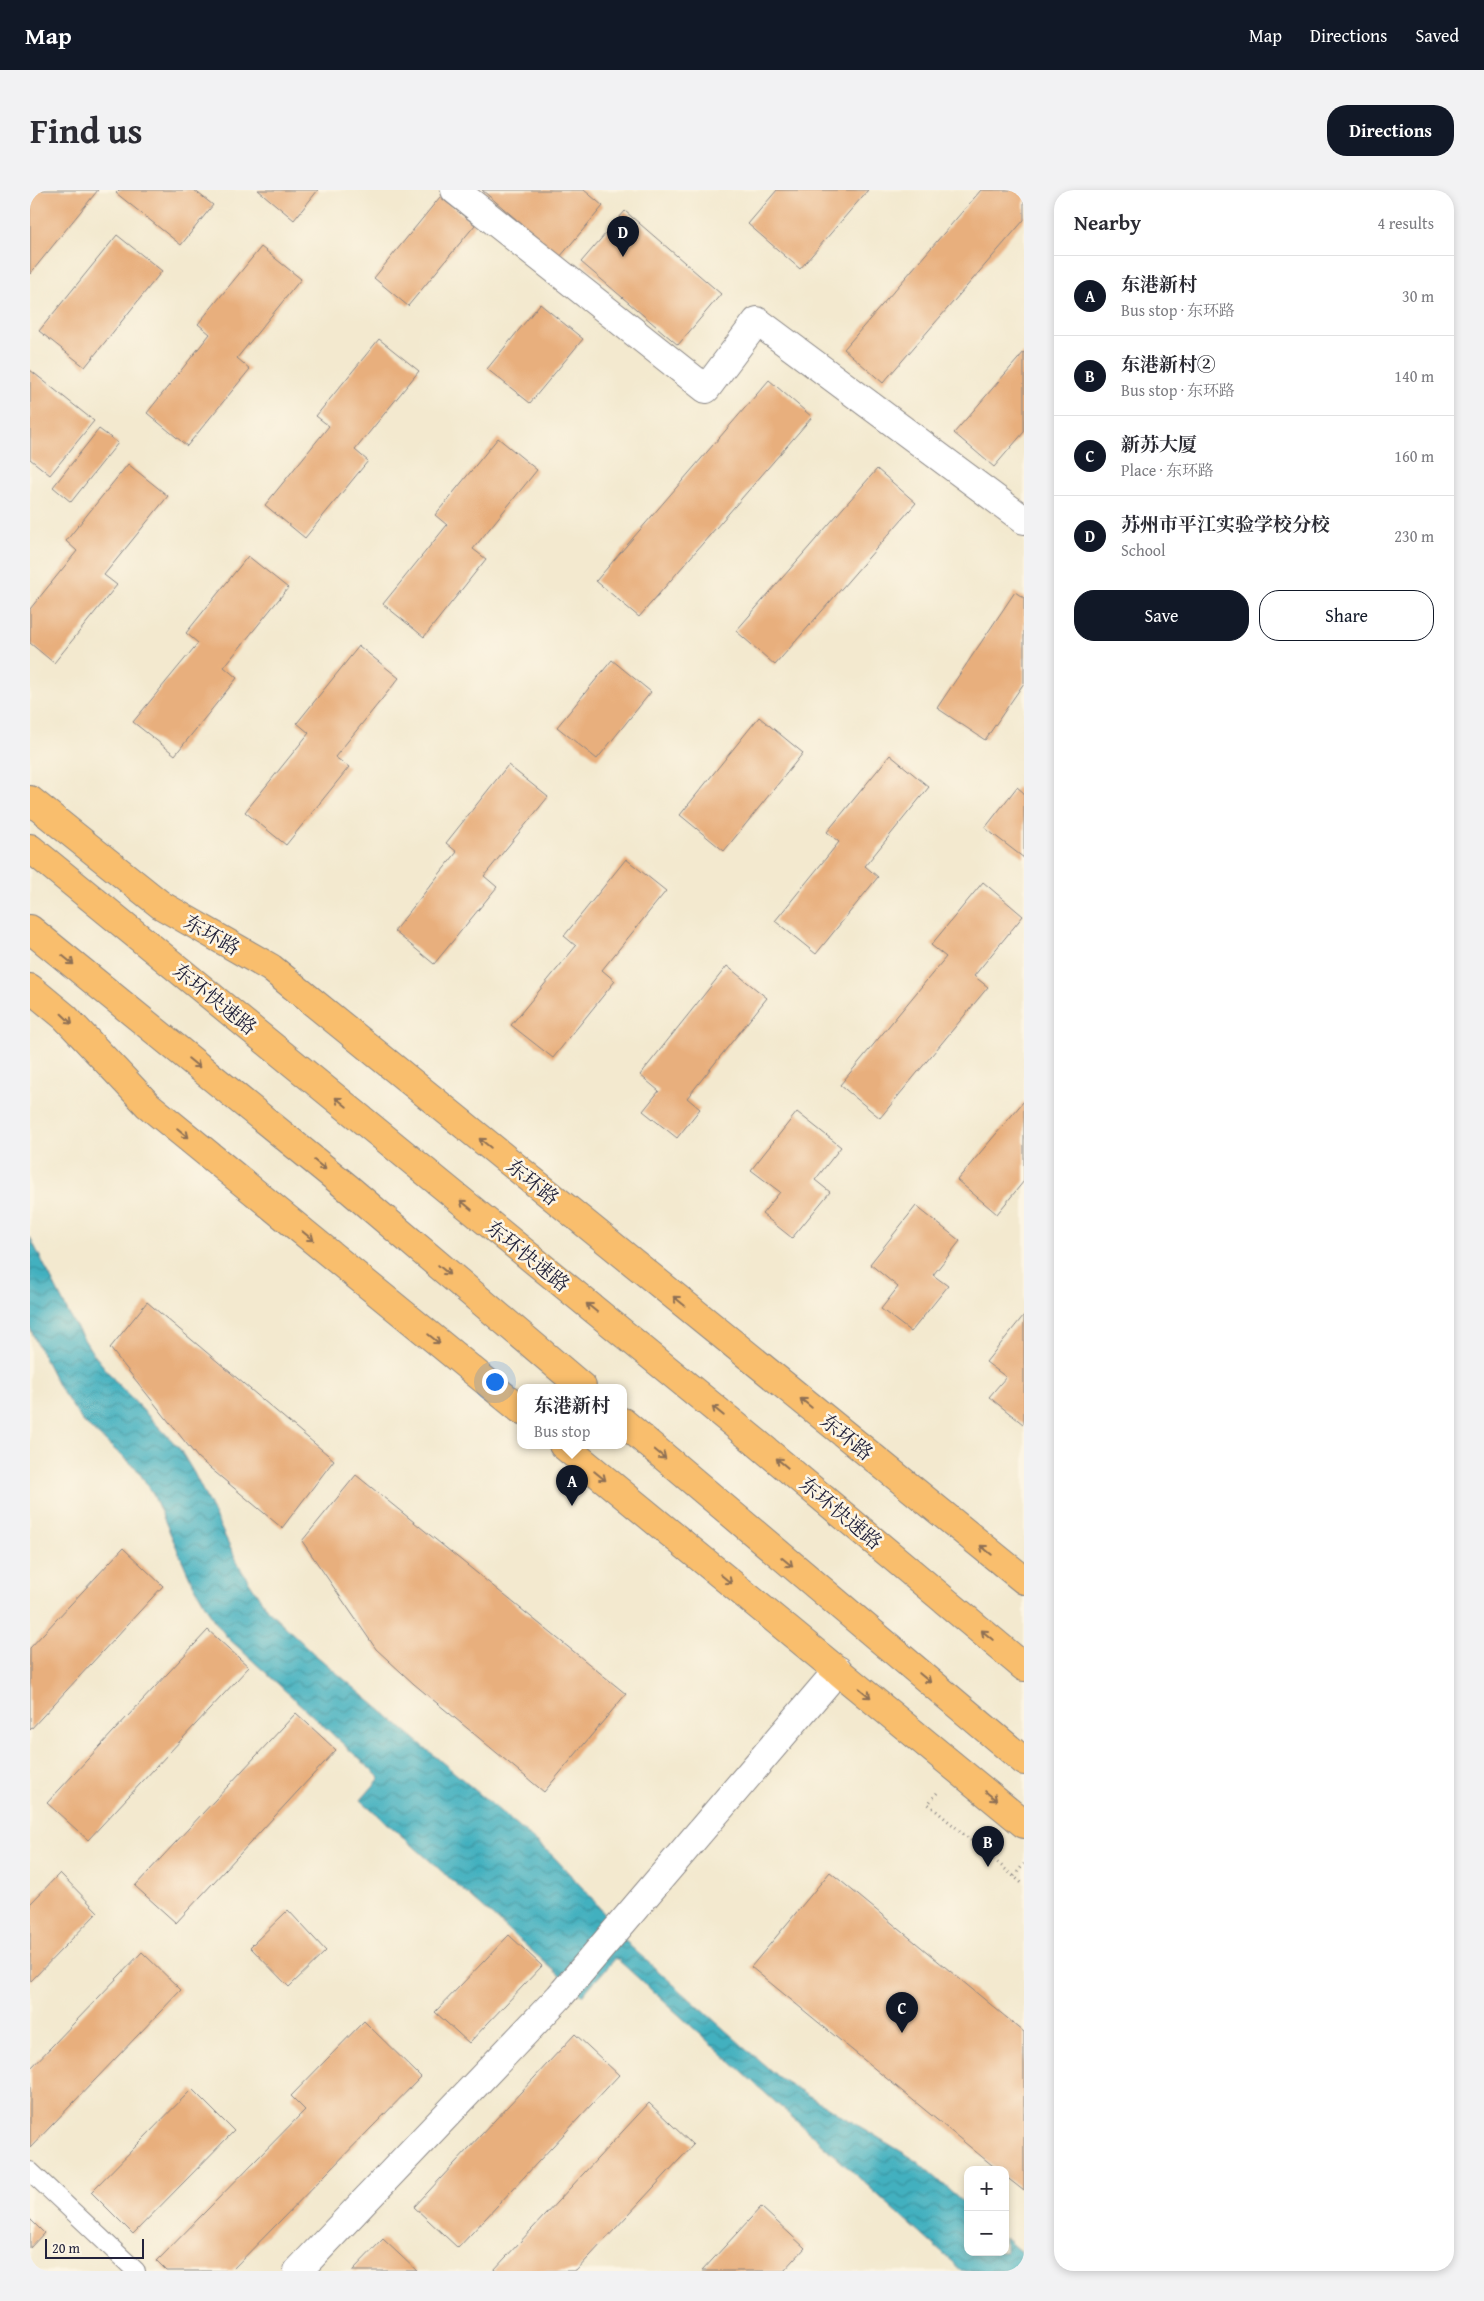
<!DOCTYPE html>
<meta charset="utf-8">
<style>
body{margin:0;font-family:"Gentium Book Plus","Noto Serif SC",serif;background:#f2f2f3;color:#2b2b33}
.controls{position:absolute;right:15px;bottom:15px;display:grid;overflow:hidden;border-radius:10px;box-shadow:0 2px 8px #0003}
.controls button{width:45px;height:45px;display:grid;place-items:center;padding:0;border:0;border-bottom:1px solid #e1e1e2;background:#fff;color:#2b2b33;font:25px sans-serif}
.scale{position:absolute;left:15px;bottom:12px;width:99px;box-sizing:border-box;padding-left:5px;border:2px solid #22223b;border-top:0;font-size:14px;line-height:18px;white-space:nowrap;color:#22223b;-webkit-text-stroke:4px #fcf5e5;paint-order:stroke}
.you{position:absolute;left:464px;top:1191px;width:18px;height:18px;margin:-12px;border:4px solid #fff;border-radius:50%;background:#1a73e8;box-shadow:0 0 0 8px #1a73e833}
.badge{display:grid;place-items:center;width:32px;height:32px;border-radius:50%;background:#111827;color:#fff;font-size:16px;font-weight:700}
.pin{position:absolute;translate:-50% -41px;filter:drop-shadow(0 1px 2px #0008)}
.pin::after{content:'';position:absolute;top:26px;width:18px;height:15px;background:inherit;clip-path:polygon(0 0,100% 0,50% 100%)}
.popup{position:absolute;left:487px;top:1194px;width:110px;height:65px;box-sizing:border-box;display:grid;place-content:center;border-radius:10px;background:#fff;filter:drop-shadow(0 1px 4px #0005);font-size:16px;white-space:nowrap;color:#7c7c81}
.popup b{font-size:19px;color:#2b2b33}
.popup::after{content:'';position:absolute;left:50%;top:100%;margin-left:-10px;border:10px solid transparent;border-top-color:#fff}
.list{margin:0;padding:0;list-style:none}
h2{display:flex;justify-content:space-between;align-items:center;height:65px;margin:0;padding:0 20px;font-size:21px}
h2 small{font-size:16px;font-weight:400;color:#7c7c81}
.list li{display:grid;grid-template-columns:32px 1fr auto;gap:15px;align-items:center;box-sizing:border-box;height:80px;padding:0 20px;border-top:1px solid #e1e1e2}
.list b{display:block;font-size:19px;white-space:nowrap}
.list p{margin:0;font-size:16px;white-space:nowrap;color:#7c7c81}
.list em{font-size:16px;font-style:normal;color:#7c7c81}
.actions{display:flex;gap:10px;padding:15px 20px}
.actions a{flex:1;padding:11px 0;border:1px solid #111827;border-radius:20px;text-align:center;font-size:18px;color:#111827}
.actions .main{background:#111827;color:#fff}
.map{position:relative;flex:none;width:994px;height:2081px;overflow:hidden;border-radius:20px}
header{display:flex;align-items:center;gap:30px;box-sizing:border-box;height:70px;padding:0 25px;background:#111827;color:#fff}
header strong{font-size:24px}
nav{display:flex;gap:28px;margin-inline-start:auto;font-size:18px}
.intro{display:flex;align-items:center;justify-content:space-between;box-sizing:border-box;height:120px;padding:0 30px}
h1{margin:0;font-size:35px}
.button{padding:12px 22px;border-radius:20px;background:#111827;color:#fff;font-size:18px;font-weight:700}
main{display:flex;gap:30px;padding:0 30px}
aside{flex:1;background:#fff;border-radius:20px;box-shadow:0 2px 8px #0003}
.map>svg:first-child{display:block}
</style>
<header>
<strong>Map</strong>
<nav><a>Map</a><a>Directions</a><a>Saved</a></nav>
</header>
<div class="intro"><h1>Find us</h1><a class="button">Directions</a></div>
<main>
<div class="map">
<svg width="994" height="2081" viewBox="0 0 994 2081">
<defs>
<pattern id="water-waves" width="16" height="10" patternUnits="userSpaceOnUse" patternTransform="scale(1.25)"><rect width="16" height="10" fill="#42b0bf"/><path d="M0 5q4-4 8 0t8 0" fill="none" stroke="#378f9c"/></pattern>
</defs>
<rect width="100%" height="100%" fill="#fcf5e5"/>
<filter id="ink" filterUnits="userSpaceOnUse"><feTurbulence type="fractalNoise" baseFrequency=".02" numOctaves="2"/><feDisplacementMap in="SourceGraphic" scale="10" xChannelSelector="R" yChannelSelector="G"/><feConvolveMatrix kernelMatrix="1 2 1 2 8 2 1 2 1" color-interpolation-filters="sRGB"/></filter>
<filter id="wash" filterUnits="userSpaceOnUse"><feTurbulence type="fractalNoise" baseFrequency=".0096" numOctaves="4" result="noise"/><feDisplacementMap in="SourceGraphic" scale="20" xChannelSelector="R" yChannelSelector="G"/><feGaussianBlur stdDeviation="1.12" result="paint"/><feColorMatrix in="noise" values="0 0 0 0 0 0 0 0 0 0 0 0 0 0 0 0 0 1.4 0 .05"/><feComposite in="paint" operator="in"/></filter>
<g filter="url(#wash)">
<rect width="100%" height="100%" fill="#f3e9cf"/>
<path fill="url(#water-waves)" stroke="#32697d" d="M0,1047L43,1132L62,1162L86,1192L149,1258L164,1283L212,1381L237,1419L282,1462L523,1666L560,1706L600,1756L748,1887L887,1971L938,2016V2062H975V2048L994,2065V2081H932L586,1768L552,1805L331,1610L350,1588L197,1447L183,1429L160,1388L122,1302L106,1278L53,1232L29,1197L9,1158L0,1138Z"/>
<g id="blocks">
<path fill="#e8af7d" d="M0,0H68L0,84Z
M89,0H164L183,15L151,55L86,3Z
M228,0H288L264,30Z
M452,0H554L573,16L530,67Z
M747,0H838L770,79L718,34Z
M951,0H994V30L853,193L814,159Z
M410,7L445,35L378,116L344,88Z
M595,21L691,104L648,155L551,72Z
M87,45L132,81L55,177L9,141Z
M231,57L271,89L207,168L220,179L157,256L117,223L180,144L168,134Z
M510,114L553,149L500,213L457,179Z
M349,149L389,181L325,260L338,271L275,348L235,315L299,236L286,226Z
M994,162V242L964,277L924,243Z
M0,180L64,231L20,285L0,269Z
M739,190L782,227L609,427L566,391Z
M69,239L88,253L41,312L23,297Z
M468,248L507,280L443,359L456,369L394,447L353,414L417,335L405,325Z
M98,274L138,306L74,385L87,395L24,473L0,453V419L47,361L36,351Z
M847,279L886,313L745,475L706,441Z
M218,366L258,398L194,477L207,488L145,565L103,532L168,453L156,443Z
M985,402L994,408V493L955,550L907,518Z
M329,456L369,488L305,567L319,577L256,655L215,622L279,543L267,533Z
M582,470L621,502L567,569L527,537Z
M729,527L773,563L694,661L650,625Z
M860,565L899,597L835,676L848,687L786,764L745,731L809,652L797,642Z
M478,575L518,607L454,686L467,697L404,774L364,741L427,662L416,653Z
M987,597L994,603V668L955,638Z
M596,669L636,701L572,780L585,791L523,868L481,835L546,756L534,746Z
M953,692L993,726L944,786L958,797L850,928L810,895L916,767L901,755Z
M697,776L737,808L657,908L670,919L647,948L613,921L629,901L610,885Z
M994,911V991L967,1024L927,990Z
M767,922L811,957L785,990L800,1002L762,1048L732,1024L750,1002L721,980Z
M886,1016L930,1051L903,1085L918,1096L881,1142L851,1119L868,1097L840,1074Z
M117,1112L304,1270L252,1338L168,1268L80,1158Z
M994,1125V1233L993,1234L959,1207L976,1187L956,1172Z
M326,1285L596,1504L514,1602L384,1494L346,1459L272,1351Z
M93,1358L133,1396L0,1540V1458Z
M178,1440L219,1477L58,1650L17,1613Z
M266,1523L306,1560L146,1733L105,1696Z
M800,1682L994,1842V2001L975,1986V1980H968L721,1777Z
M30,1683L68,1722L0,1792V1714Z
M258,1720L296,1761L259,1797L220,1757Z
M479,1745L512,1776L439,1853L405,1822Z
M112,1762L151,1800L0,1958V1879Z
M334,1831L391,1887L201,2081H137L127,2071L275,1920L261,1906Z
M545,1844L589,1885L428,2058L384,2017Z
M162,1899L204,1941L103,2044L61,2002Z
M619,1913L663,1955L546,2081H463Z
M731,2017L775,2058L754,2081H672Z
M0,2029L14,2043L0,2058Z
M353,2049L387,2081H322Z"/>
</g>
</g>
<g filter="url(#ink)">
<use href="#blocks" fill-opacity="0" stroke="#8a8685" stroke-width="1"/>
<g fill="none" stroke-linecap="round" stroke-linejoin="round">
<defs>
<path id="lane" d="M0,1981L106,2081"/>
<path id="street" d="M425,0L676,199L727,131L994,330
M268,2081L529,1807L808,1480"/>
<path id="primary" d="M0,610L131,715L241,778L994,1390
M0,798L35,827L118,915L491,1220
M533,1255L994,1634"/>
<path id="highway" d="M0,658L726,1252L994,1477
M0,739L318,998L552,1197
M593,1232L994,1571"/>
</defs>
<use href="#lane" stroke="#8a8685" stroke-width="20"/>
<use href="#street" stroke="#8a8685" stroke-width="30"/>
<use href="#primary" stroke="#8a8685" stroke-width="30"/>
<use href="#highway" stroke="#8a8685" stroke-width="30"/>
<path stroke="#8a8685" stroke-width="3" stroke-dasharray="1 4" stroke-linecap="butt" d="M907,1603L898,1614L994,1695
M984,1686L994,1674"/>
<use href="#lane" stroke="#fff" stroke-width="18"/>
<use href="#street" stroke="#fff" stroke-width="28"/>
<use href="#primary" stroke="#f9be6d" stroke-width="28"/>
<use href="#highway" stroke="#f9be6d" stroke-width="28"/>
</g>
<defs><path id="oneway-shaft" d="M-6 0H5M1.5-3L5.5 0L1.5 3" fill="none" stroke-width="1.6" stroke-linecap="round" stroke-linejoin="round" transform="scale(1.25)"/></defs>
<g stroke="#8e7054">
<use href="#oneway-shaft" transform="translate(38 770) rotate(39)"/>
<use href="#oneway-shaft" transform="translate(37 829) rotate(44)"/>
<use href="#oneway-shaft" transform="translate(164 873) rotate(39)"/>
<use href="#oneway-shaft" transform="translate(311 912) rotate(-141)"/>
<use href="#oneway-shaft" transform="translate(153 943) rotate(39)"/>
<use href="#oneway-shaft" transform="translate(455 953) rotate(-141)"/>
<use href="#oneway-shaft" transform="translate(290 975) rotate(39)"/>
<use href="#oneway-shaft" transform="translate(436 1015) rotate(-141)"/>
<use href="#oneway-shaft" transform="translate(278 1046) rotate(39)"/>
<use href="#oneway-shaft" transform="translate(414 1080) rotate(40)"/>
<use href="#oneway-shaft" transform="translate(649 1111) rotate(-141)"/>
<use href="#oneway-shaft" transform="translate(562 1118) rotate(-141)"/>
<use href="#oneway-shaft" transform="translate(404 1149) rotate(39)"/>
<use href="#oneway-shaft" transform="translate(776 1213) rotate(-141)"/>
<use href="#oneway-shaft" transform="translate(688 1221) rotate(-141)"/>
<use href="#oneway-shaft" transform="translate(630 1264) rotate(40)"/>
<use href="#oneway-shaft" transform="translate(752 1273) rotate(-140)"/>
<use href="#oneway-shaft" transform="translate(570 1286) rotate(39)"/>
<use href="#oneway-shaft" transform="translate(956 1360) rotate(-141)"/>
<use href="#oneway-shaft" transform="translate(757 1372) rotate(40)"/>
<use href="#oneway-shaft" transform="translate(696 1389) rotate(39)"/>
<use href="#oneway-shaft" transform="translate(957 1445) rotate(-140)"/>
<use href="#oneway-shaft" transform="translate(895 1488) rotate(40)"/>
<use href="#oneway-shaft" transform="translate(835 1503) rotate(39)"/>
<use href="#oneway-shaft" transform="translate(961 1606) rotate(40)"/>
</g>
</g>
<g text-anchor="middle" stroke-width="5" stroke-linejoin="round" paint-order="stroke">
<g font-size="20" fill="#22223b" stroke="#fcf5e5">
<text transform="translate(182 745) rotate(30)" y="7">东环路</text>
<text transform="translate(185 809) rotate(39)" y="7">东环快速路</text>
<text transform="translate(503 992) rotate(39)" y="7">东环路</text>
<text transform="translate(498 1066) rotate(39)" y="7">东环快速路</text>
<text transform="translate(817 1247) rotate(39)" y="7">东环路</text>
<text transform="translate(811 1323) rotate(40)" y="7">东环快速路</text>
</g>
</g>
</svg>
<div class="controls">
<button>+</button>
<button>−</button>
</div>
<div class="scale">20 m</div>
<div class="you"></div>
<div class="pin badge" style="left:542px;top:1316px">A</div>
<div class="popup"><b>东港新村</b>Bus stop</div>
<div class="pin badge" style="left:958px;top:1677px">B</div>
<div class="pin badge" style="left:872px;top:1843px">C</div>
<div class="pin badge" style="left:593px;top:67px">D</div>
</div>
<aside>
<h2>Nearby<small>4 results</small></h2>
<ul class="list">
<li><span class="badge">A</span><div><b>东港新村</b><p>Bus stop · 东环路</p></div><em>30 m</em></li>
<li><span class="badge">B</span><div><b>东港新村②</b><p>Bus stop · 东环路</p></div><em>140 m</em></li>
<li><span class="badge">C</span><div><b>新苏大厦</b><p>Place · 东环路</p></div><em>160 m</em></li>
<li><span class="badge">D</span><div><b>苏州市平江实验学校分校</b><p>School</p></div><em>230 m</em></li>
</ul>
<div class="actions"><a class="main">Save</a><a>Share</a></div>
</aside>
</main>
